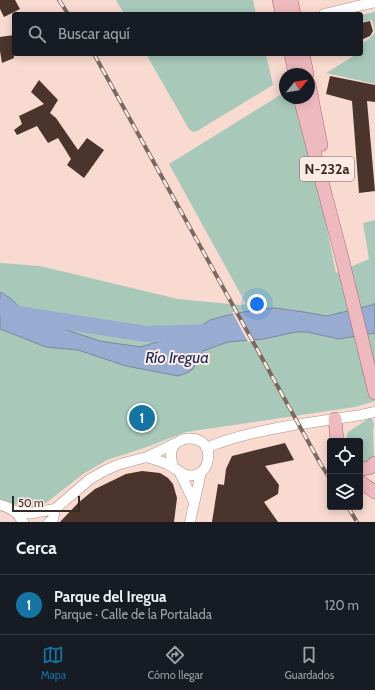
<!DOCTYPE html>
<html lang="es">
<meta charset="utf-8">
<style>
body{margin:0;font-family:Cabin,sans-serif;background:#20242c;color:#f1f3f6}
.controls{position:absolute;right:12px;bottom:12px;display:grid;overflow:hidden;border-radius:4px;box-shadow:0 2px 10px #0003}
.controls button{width:36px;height:36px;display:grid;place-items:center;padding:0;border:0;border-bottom:1px solid #363941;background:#171b24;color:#f1f3f6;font:20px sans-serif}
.compass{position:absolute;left:279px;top:68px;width:36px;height:36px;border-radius:50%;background:#171b24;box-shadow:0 2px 10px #0003;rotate:60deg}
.scale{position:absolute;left:12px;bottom:10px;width:68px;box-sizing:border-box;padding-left:4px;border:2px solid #352a26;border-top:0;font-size:11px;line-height:14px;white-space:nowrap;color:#352a26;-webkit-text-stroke:3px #fdeae4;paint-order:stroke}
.you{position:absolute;left:257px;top:304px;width:14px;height:14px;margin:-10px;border:3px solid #fff;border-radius:50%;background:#1a73e8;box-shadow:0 0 0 6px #1a73e833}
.badge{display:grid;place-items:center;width:26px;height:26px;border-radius:50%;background:#1575a2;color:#fff;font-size:13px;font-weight:700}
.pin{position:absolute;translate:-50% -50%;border:2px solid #fff;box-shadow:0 1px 4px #0006}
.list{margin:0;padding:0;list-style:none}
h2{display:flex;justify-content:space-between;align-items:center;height:52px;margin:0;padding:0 16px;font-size:17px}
h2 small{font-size:13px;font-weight:400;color:#9ea1a6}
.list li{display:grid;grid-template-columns:26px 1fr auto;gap:12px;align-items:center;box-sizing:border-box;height:60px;padding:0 16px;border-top:1px solid #363941}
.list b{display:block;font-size:15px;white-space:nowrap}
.list p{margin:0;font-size:13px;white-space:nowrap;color:#9ea1a6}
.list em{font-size:13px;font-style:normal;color:#9ea1a6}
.icon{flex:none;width:22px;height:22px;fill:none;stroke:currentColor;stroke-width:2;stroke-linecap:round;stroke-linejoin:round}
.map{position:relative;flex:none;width:375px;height:522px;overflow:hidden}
.search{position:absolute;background:#171b24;box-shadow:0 2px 10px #0003;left:12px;right:12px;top:12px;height:44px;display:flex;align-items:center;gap:10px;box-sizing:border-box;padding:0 14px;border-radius:4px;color:#9ea1a6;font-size:15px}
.sheet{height:112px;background:#171b24}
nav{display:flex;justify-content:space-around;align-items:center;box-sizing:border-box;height:56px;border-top:1px solid #363941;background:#171b24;font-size:11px;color:#9ea1a6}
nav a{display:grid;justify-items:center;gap:2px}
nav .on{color:#1575a2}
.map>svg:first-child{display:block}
</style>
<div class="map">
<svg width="375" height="522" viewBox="0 0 375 522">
<rect width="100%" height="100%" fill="#f8dad0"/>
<path fill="#a8c9b9" d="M116,0H253L256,14H124Z
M375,12V84L326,73L357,54H361V44L369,39L375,32L372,20L361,22V15Z
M146,54H266L273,85L197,131L193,132L189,129Z
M285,92V98H300L336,273L369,259L363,223L375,220V303L372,305L327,316L304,312L275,308L224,316L210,320L182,338L164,340L140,347L100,341L37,320L24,312L10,298L0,292V263L40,266L178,299L241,305L246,304L169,164Z
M0,329L46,347L78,350L126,366L170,375H181L190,371L203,351L228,342L264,339L296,332H307L339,339L375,333V401L355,407L186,432L144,448L107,460L83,474L46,503L33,507L13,504L0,499Z
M371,417L374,424L373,431L374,456L367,463L360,464V441H346V440L348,432Z"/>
<path fill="#98acd1" stroke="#7a859e" d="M0,292L10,298L25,312L37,320L100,341L140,347L164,340L182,338L210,320L224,316L259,309L275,308L304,312L327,316L372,305L375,303V333L339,339L307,332H296L264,339L228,342L203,351L193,369L187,373L178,376L126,366L78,350L46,347L0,329Z"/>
<path fill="#f8dad0" d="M238,311L243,320L255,341L248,342L232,312Z"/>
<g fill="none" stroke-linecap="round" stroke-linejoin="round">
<path stroke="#98acd1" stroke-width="16" d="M0,307L18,314L146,334L212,332"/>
</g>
<path fill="#4b342c" d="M0,0H15L20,9L4,17L0,9Z
M370,21L373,31L370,36L361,40V23Z
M14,35V58L2,63L0,51V37Z
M330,76L375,85V102L367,101L375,191L359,193L352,101L326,94Z
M39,80L58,100L50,113L56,118L78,150L87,138L104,150L84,178L67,165L71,159L58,138L48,143L37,126L17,135L14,130L22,124L19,116L44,104L31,92Z
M285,443L294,460L265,466L279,485L278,494L264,502L278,522H212L218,484L224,485L226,469L232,456Z
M142,471L160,473L168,478L173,484L177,498L174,522H60L78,503L95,489L126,474Z"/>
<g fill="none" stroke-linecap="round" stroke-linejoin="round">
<defs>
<path id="minor" d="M324,14L375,2
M301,424L361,415L375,412
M206,448C234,436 264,430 294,425
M147,457C153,459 161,461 167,464C177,468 183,478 195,475C200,474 206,469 207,463C218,429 157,430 174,468
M180,473L194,502
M0,505C10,507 18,513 23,522
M14,511L33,513L55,509L90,479L106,470L120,464L147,457L178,442
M49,522L53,519L55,509
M190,522L201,472"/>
<path id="major" d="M279,0L282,14
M291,0L294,14
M291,54L295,74
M303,54L307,74
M309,84L321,145
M300,98L341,254L375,393
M335,419L337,441
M360,469L369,468L375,463
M360,482L375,492"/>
</defs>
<use href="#minor" stroke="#ad9187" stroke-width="11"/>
<use href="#major" stroke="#a6686e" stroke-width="14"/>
<use href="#minor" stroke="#fff" stroke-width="10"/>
<use href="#major" stroke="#eeb9bf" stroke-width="13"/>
<defs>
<path id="rail" d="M59,0L68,14
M94,54L320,463L330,479
M348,507L357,522"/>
</defs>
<use href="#rail" stroke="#7a6862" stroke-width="4"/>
<use href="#rail" stroke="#fdeae4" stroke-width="2.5" stroke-dasharray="8" stroke-linecap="butt"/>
</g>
<g text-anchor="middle" stroke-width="4" stroke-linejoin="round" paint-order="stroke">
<rect fill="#fdeae4" stroke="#71645f" stroke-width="1" x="300" y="157" width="54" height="24" rx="3"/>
<g font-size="14" font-weight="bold" fill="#352a26">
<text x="327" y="174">N-232a</text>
</g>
<g font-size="16" font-style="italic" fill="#122856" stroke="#fdeae4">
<text x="177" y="363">Río Iregua</text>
</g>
</g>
</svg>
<div class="controls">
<button><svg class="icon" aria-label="locate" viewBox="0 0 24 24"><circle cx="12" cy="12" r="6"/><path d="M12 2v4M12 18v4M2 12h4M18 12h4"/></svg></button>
<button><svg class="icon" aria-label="layers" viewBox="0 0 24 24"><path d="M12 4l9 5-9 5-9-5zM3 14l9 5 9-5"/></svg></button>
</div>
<svg class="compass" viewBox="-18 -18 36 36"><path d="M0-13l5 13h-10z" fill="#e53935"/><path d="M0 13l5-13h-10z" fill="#9ea1a6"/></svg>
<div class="scale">50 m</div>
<div class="you"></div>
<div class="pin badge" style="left:142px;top:418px">1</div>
<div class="search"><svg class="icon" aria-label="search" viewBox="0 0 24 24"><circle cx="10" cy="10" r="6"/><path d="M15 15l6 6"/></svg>Buscar aquí</div>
</div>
<section class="sheet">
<h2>Cerca<small></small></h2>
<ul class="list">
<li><span class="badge">1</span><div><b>Parque del Iregua</b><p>Parque · Calle de la Portalada</p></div><em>120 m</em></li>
</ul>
</section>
<nav>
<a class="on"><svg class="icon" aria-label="map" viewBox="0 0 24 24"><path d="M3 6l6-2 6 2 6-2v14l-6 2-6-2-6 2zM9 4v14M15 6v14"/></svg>Mapa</a>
<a><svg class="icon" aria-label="directions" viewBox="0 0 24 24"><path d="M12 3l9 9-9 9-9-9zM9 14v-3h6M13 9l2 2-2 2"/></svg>Cómo llegar</a>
<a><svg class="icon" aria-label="saved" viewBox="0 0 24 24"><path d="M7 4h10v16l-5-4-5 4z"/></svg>Guardados</a>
</nav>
